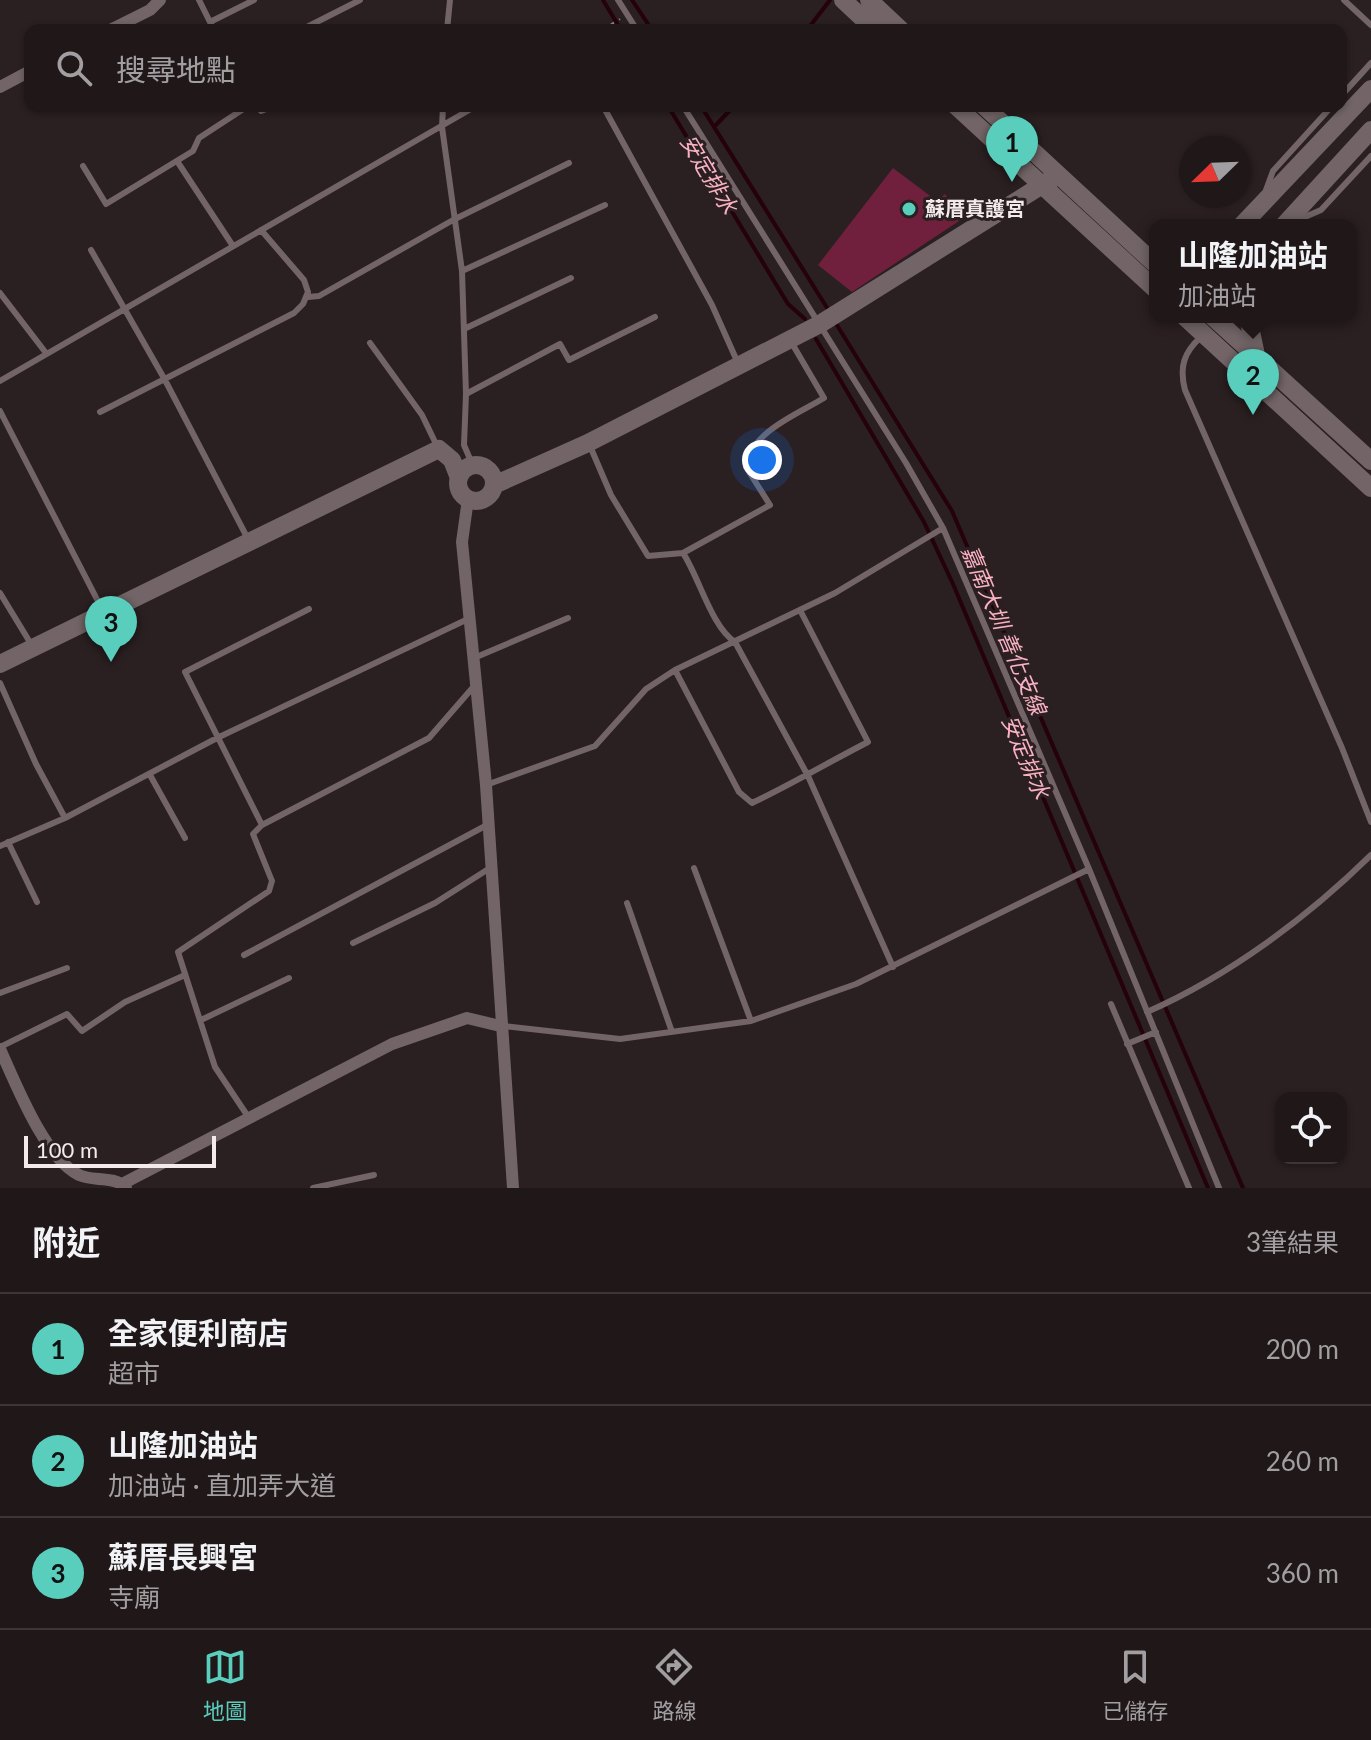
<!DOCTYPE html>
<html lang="zh-TW">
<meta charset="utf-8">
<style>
body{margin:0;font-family:Lato,"Noto Sans TC",sans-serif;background:#2d2426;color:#f1f3f6}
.controls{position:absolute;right:24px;bottom:24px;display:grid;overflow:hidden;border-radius:16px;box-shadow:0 2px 6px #0004}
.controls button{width:72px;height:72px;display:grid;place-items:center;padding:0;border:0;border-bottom:2px solid #3d3638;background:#201719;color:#f1f3f6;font:40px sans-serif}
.compass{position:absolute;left:1179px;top:136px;width:72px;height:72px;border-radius:50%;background:#201719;box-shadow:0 2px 6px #0004;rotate:247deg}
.scale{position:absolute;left:24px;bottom:20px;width:192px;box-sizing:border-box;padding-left:8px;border:4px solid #f3eaec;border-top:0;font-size:22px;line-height:28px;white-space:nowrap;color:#f3eaec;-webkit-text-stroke:6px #2a1f21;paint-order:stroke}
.you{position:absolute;left:762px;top:460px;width:28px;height:28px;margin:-20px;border:6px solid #fff;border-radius:50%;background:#1a73e8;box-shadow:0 0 0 12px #1a73e833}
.badge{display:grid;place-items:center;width:52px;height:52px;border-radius:50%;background:#5acebd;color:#111;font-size:26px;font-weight:700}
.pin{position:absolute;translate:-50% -66px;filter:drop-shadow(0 2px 4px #0008)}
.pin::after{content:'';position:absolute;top:42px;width:28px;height:24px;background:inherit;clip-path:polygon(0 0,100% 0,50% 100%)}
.popup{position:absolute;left:1149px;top:219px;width:208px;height:104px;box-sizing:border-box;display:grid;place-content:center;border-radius:16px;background:#201719;filter:drop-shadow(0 2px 6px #0005);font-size:26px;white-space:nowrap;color:#a29fa2}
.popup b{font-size:30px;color:#f1f3f6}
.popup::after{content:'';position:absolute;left:50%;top:100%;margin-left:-16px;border:16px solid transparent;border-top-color:#201719}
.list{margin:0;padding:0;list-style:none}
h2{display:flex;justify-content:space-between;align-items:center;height:104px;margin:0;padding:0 32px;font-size:34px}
h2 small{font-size:26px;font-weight:400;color:#a29fa2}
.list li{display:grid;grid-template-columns:52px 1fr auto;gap:24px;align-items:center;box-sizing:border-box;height:112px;padding:0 32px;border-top:2px solid #3d3638}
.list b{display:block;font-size:30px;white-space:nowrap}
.list p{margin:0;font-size:26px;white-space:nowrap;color:#a29fa2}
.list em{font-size:26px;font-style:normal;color:#a29fa2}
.icon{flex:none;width:44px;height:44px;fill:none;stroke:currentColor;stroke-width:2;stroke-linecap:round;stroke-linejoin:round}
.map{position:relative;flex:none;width:1371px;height:1188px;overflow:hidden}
.search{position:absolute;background:#201719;box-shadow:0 2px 6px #0004;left:24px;right:24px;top:24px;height:88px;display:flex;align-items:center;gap:20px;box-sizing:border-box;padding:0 28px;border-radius:16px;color:#a29fa2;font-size:30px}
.sheet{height:440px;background:#201719}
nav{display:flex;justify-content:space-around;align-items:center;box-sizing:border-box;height:112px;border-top:2px solid #3d3638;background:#201719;font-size:22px;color:#a29fa2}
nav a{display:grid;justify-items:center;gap:4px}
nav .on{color:#5acebd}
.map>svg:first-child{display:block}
</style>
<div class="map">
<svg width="1371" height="1188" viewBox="0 0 1371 1188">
<rect width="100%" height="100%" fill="#2a1f21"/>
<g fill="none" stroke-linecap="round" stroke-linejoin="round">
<path stroke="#25000d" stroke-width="4" d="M603,0L621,30
M632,0L652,30
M807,30L830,0
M668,106L788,304L805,319
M701,106L829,311
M714,127L734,106
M835,322L952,511L1243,1188
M816,339L924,522L953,584L1208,1188"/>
</g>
<path fill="#70203d" d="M893,168L937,201L945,194L962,219L852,292L818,265Z"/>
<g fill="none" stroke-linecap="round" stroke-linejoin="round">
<path stroke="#93898b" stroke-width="2" stroke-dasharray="4 6" stroke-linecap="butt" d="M602,30L620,19"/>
<path stroke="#726467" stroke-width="6" d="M199,0L214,30
M618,0L637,30
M1344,0L1371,25
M210,22L254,0
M301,30L360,0
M447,30L450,0
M1341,96L1371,63
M257,106L261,111L274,106
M443,106L442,127L462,271L466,394L464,445L473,466
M603,106L712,305L737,361
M683,106L906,463L943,528L1089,869L1219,1188
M177,161L233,246
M83,166L106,204L193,151L199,138L248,106
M1266,190L1273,171L1332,106
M1298,220L1321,210L1371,156
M91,250L165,380L249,541
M462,271L605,205
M0,293L46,353
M308,297L319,296L453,220L569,163
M464,329L571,278
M1201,337C1184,352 1179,367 1185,390L1342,748L1371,822
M370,343L422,415L437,446
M0,381L476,106
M466,394L560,344L569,360L655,317
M0,411L103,611
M100,412L294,313L303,304L308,292L304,280L261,230
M590,446L611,495L648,556L683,553C699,577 712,628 735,642L808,776L893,967
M683,553L770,505L746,467C752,431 796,415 824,398L790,340
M0,593L31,644
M474,658L568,618
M675,670L739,792L752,803C792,784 829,762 868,742L800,610
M0,683L36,764L65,818
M150,775L185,838
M486,785L595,746L646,689L675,670L835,593L943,528
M262,825L185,672L309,609
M8,842L37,902
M0,846L65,818L217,738L468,619
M694,868L751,1021
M627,903L672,1032
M353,943L435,903L490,868
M244,955L487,825
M0,993L67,968
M1111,1004L1189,1188
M1147,1012C1229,976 1308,917 1371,855
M201,1020L289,978
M503,1026L620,1039L751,1021L856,984L1089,869
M1127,1044L1156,1032
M0,1047L67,1014L82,1031L125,1002L185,975
M249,1118L215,1067L178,952L269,891L272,881L253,834L262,825L429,738L475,685
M313,1188L374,1175"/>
<path stroke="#726467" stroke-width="12" d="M110,30L150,10L160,0
M0,87L30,71
M468,499L462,542L486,785L513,1188
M0,1049C15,1082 45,1159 79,1175C93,1182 114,1175 126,1188
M122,1184L392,1044L467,1018L500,1026"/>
<path stroke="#726467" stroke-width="18" d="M843,0L875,30
M869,0L901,30
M956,106L1155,289
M984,106L1155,264
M1242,225L1371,89
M1284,225L1371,130
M1185,317L1371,488
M1213,317L1371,461
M1248,317L1256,355
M458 483a18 18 0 1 1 36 0a18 18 0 1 1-36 0Z
M494,485L588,443L820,324L1058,175
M0,664L439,449L452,460L459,478"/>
</g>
<circle fill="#5acebd" stroke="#2a1f21" stroke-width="3" cx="909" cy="209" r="8"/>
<g text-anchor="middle" stroke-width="6" stroke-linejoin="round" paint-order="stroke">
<g font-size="20" font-weight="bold" fill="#f3eaec" stroke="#2a1f21" text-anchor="start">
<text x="925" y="216">蘇厝真護宮</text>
</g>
<g font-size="22" font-style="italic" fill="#f9b1c3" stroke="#2a1f21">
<text transform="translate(709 174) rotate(59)" y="8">安定排水</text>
<text transform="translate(1004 630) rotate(67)" y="8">嘉南大圳 善化支線</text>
<text transform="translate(1026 757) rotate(67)" y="8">安定排水</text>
</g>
</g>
</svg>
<div class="controls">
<button><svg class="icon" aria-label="locate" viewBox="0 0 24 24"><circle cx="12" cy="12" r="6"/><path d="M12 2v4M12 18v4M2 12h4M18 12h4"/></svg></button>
</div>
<svg class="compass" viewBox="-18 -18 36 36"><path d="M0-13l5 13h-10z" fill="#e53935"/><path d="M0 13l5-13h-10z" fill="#a29fa2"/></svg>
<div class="scale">100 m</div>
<div class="you"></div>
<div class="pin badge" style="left:1012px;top:182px">1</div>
<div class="pin badge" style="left:1253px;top:415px">2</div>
<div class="popup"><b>山隆加油站</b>加油站</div>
<div class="pin badge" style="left:111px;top:662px">3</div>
<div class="search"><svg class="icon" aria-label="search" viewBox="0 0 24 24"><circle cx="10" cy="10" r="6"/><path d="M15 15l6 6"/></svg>搜尋地點</div>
</div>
<section class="sheet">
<h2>附近<small>3筆結果</small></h2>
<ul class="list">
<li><span class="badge">1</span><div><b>全家便利商店</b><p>超市</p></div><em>200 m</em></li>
<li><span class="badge">2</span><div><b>山隆加油站</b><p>加油站 · 直加弄大道</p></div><em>260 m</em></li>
<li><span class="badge">3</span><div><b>蘇厝長興宮</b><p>寺廟</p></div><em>360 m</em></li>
</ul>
</section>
<nav>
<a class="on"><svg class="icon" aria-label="map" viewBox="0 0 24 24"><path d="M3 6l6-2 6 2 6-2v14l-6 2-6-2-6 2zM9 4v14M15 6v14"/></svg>地圖</a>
<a><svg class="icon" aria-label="directions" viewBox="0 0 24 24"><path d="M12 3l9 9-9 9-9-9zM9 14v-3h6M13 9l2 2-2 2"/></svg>路線</a>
<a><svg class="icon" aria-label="saved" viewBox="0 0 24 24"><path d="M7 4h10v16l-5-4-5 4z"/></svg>已儲存</a>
</nav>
